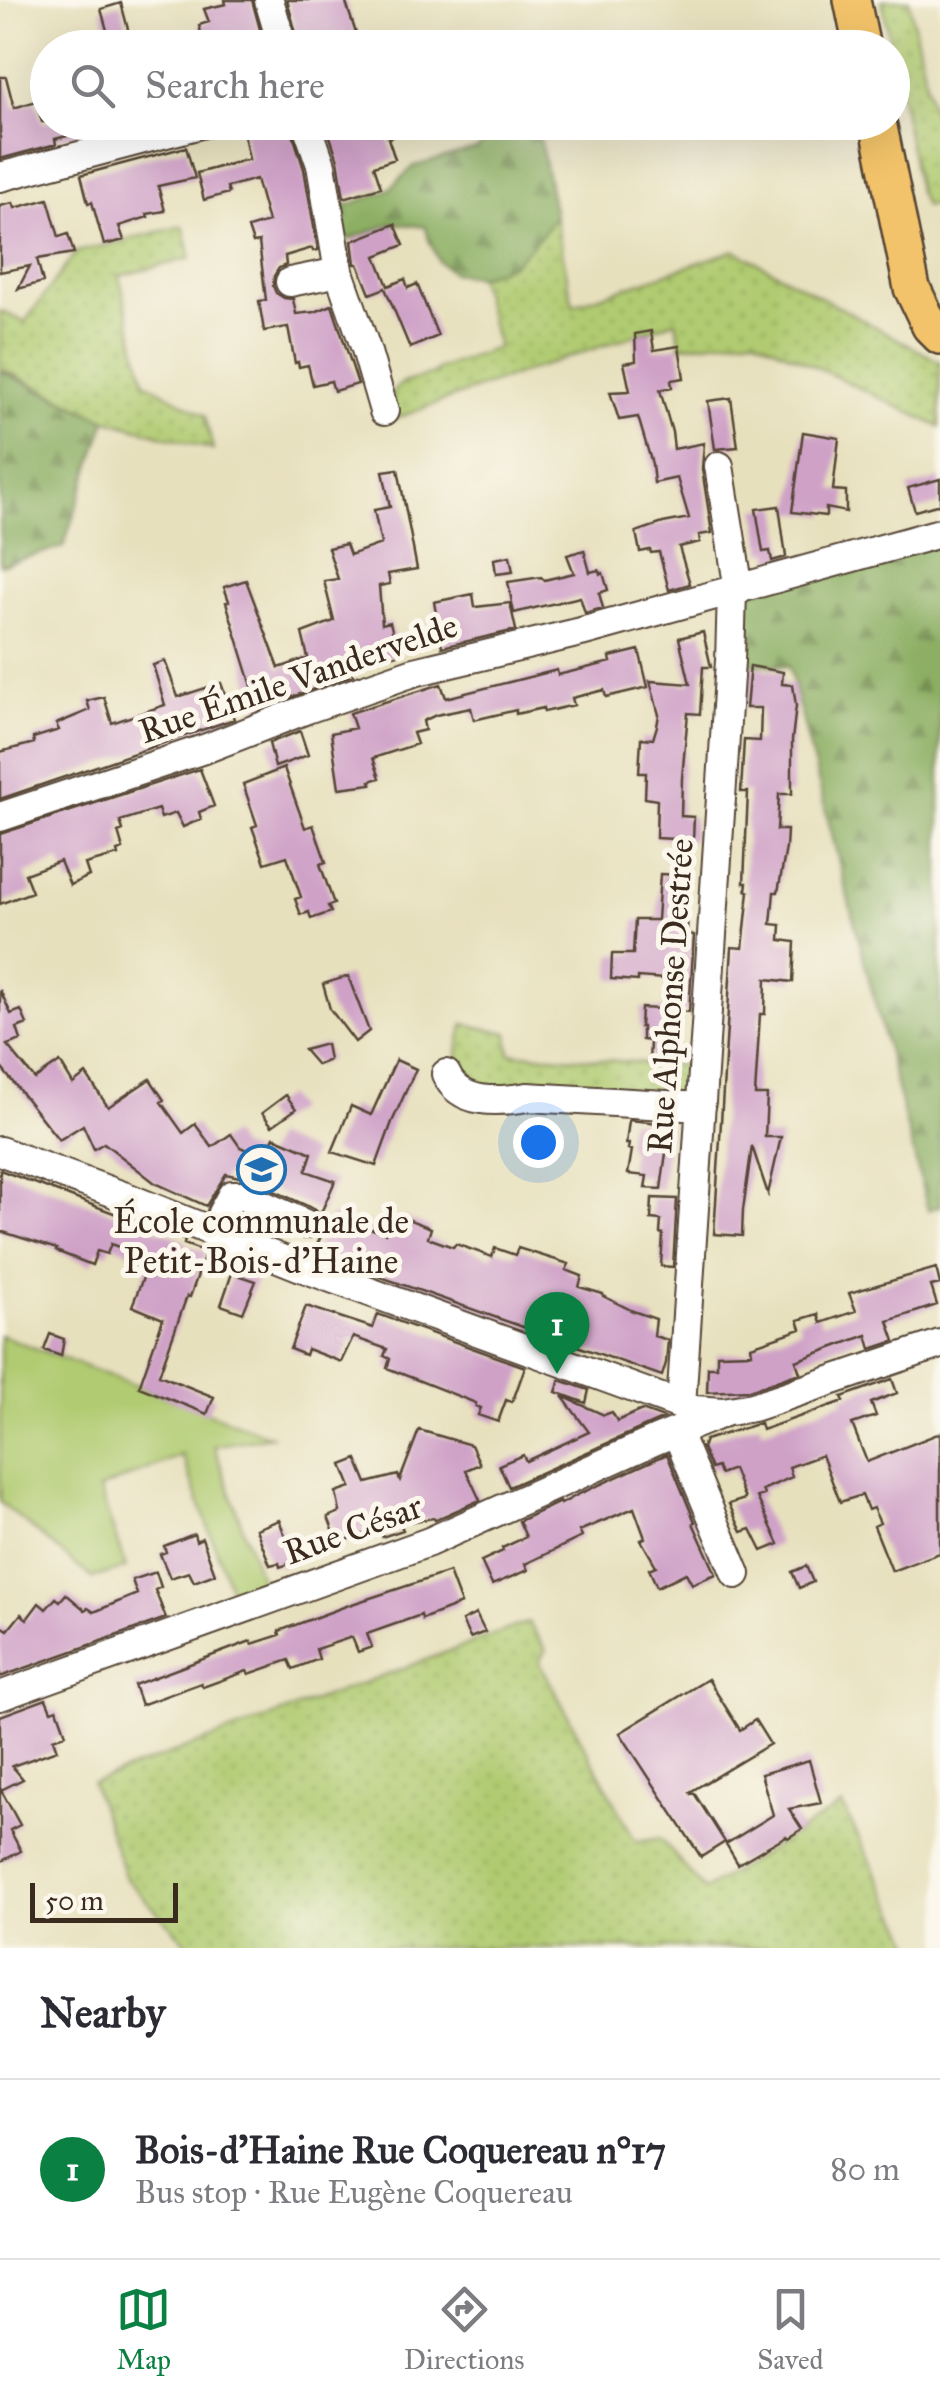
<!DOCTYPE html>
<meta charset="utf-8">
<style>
body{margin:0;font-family:"IM FELL Great Primer",serif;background:#f2f2f3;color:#2b2b33}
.scale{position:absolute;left:30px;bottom:25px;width:148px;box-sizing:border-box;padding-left:10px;border:5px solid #3b2a1e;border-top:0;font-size:28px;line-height:35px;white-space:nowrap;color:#3b2a1e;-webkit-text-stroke:8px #fbf7ec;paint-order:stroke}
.you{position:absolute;left:538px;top:1142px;width:35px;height:35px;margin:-25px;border:8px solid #fff;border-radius:50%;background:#1a73e8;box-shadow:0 0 0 15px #1a73e833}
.badge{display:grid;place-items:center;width:65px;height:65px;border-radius:50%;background:#0b8043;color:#fff;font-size:32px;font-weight:700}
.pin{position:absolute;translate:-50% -82px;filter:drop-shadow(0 2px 5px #0008)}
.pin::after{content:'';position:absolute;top:52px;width:35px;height:30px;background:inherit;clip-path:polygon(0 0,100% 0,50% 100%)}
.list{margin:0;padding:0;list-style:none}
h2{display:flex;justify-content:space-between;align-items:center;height:130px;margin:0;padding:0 40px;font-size:42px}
h2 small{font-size:32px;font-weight:400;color:#7c7c81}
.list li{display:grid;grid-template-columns:65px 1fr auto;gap:30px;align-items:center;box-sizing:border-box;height:180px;padding:0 40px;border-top:2px solid #e1e1e2}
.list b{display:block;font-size:38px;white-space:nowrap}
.list p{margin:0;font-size:32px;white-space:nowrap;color:#7c7c81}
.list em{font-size:32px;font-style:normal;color:#7c7c81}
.icon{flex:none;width:55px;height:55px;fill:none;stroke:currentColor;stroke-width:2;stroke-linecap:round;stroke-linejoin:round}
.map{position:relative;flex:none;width:940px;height:1948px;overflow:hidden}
.search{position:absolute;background:#fff;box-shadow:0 10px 40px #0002;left:30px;right:30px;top:30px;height:110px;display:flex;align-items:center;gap:25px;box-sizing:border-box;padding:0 35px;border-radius:55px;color:#7c7c81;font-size:38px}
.sheet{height:310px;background:#fff}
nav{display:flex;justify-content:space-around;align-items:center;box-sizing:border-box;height:140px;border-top:2px solid #e1e1e2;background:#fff;font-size:28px;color:#7c7c81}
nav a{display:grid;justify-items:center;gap:5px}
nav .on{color:#0b8043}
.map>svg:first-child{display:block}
</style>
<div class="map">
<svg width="940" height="1948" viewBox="0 0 940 1948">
<defs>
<pattern id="green-dots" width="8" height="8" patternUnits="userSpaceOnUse" patternTransform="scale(2.5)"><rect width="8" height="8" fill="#b0cb71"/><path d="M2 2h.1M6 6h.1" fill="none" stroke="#98ae61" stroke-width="1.8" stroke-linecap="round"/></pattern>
<pattern id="forest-firs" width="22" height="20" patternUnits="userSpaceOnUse" patternTransform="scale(2.5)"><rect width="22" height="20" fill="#8caf63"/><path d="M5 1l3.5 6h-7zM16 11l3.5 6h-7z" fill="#748f51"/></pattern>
</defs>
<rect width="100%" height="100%" fill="#fbf7ec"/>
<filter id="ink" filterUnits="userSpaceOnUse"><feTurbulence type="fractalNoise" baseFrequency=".01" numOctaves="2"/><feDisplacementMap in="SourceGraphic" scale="20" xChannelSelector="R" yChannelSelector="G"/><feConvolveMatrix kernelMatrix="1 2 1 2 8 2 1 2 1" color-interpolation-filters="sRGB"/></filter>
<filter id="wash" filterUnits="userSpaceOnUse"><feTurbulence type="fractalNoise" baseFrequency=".0048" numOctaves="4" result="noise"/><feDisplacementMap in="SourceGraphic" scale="40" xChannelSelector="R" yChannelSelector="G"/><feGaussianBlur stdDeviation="2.25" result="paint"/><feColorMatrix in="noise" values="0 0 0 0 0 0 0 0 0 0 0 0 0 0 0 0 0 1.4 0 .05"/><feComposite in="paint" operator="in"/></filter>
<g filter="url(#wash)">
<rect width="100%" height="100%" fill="#e7e0bd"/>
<path fill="url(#green-dots)" stroke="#767a48" stroke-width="2.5" d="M882,0H909L931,107L940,132V202L925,207L918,192L892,48L891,47Z
M555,216L573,305L735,250L940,362V427L754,337L681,346L676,321L478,388L392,420V392L402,383L436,373V370L498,347L478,277L494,271L540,237Z
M183,226L191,258L119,276L145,382L205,415L213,450L107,420L0,368V311L25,322L76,252Z
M464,1024L508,1033L510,1053L699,1067L697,1096L477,1093C454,1067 455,1056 464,1024Z
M528,1622L546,1650L539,1661L636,1842L660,1838L704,1890L842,1805L915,1948H192L126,1879L92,1783Z"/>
<path fill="url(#forest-firs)" stroke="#646c40" stroke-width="2.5" d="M483,123H537L555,216L540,237L513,264L478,277L453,273L439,262L429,240L426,227L393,223L347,240L338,209L390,189L414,166L479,148L483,139Z
M0,371L106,420L63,547L0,565Z
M940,533V1206L928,1210L789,667L730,661L732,591Z"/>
<path fill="#b0cb71" stroke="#767a48" stroke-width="2.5" d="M0,1335L271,1436L214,1446L268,1600L238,1610L182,1455L99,1489L126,1568L92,1578L0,1502Z"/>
<g id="blocks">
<path fill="#cfa1c7" d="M225,0H252L265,48H246L244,39L205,48L199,25L209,22L204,9L226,4Z
M287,0H345L361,48H300Z
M121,3L133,48H76V44L108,34L101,9Z
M0,77H6L14,108L36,101L42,122H98L99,128L55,139L56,144L0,159Z
M275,122H289L304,169L318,250L313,251L312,248L285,256L286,265L279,268L274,276L273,286L276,293L284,298L293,299L296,314L315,312L332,305L358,384L334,391L331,381L313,385L308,365L299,367L298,362L295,363L288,327L264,331L259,301L266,300L259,242L253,243L248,228L268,222L256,179L227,187L229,193L204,200L197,173L249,159L243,131Z
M325,122H390L395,136L388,138L395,159L374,166L381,187L344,198L338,160Z
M186,147L195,178L158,186L165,211L147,214L148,217L119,226L124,240L104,245L92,202L88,203L81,175Z
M48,199L59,237L68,234L74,253L37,259L43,282L18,289L30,266L0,272V206L13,203L15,208Z
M395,224L404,245L376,256L388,286L405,279L408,288L417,284L438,336L410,348L385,288L370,294L358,264H355L352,241Z
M651,331L654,350L679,346L684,378L671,380L672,387L660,390L672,432L674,449L704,443L702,469L712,533L699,535L700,542L679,547L690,584L669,590L659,552L651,553L650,550L640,552L636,532L663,523L689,518L677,478L654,483L652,464L638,417L619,420L610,392L630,391L624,363L636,361L635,334Z
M731,398L738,447L715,449L708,401Z
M803,432L839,438L833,490L846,491V512L826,508V516L792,512Z
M398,469L417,569L388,574L390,584L379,586L382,624L390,622L398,654L350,665L353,675L259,709L226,602L229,601L224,587L246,580L279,668L308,658L302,633L334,621L324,581L338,579L328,548L346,544L350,555L381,544L374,510L390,507L383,471Z
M940,479V504L915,511L908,488Z
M779,506L786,557L772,561L770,551L763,552L756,509Z
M584,550L590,572L599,570L600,574L603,573L608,590L599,593L603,608L585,613L580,597L514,613L508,582L541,577L544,580L574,573L567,555Z
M510,556L513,572L496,574L494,559Z
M473,594L475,607L510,603L516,630L442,647L434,602Z
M703,632L711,667H703L700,714L688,713L682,778L681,816L694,817L693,840L656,838L657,800L645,798L646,773H639L641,738L653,739L657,726L659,715L650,681L690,684L679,638Z
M639,650L648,687L606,697L604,690L572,698L574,705L544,712L543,708L516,714V710L474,720L471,708L436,715L423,721L425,730L413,733L417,744L373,758L380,778L370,781L371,784L339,788L331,733L355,728L350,713L441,684L446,698L557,670L558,675L611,662L610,657Z
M165,661L178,697L221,683L234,719L0,799V752L34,743L33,738L59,730L56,724L90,710L87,701L104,697L112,723L165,705L153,665Z
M750,666L783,672L782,684L793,685L796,706L792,740V794H779L777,830H787L786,848L778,892H774L771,924L781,925L780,940L795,942L793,982L766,979L765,1014H760L755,1095H767L765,1137H781L768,1194L752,1146L743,1210L742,1236L714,1234L732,947L743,948L749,891L746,890L747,883H744L748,792H741L744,740L760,741L761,708H746Z
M300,731L308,755L275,767L269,743Z
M284,768L305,828L313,825L326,862L320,864L334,904L328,906L331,912L311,919L309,912L301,915L295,899L301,897L287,856L265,863L252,827L257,825L243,784Z
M200,769L214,806L199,812L201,819L183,827L176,813L161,818L158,809L120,821L123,830L118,832L123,849L117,851L118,855L85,864L89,876L70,885L60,861L25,874L32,892L0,904V834Z
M660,874L681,875L680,895L688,896L687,934L694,935L689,1012L677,1011L673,1064L649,1063L650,1041L642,1040V1027H640L641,1008L677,1010L678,980L638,977V981L611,979L612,954H633L635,920H657Z
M348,976L369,1031L355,1042L330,1009L323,984Z
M0,990L11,1014L21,1010L27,1024L17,1028L21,1040L7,1045L35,1079L60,1062L73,1084L86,1074L108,1107L150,1079L164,1100L161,1102L183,1133L195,1124L212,1147L231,1134L240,1147L265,1158L274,1137L312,1153L306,1171L335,1181L320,1215L312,1208L248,1179L226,1174L206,1206L155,1183L104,1143L94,1149L83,1125L59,1140L0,1066Z
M326,1044L329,1060L317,1065L304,1050Z
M396,1060L416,1069L392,1122L376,1166L332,1152L351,1106L371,1115Z
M286,1095L296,1109L272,1126L262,1113Z
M629,1120L670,1124L661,1189L645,1188L647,1176L628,1174L632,1150L628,1149L629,1144H626Z
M0,1170L185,1240L184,1244L206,1252L190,1297L187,1296L159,1375L214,1397L207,1414L139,1387L163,1319L132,1306L150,1260L111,1244L107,1254L97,1251L92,1265L56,1251L57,1249L0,1231Z
M652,1198L677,1199L673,1267L661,1266L663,1234L660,1233L661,1220L651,1219Z
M331,1216L385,1233L390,1222L401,1229L405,1218L431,1228L428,1238L453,1247L456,1244L492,1257L495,1248L515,1255L518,1248L569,1264L566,1270L582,1276L579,1287L603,1294V1296L633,1311L656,1319L654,1336L668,1340L666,1363L662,1376L313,1253Z
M936,1268L940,1284L931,1286L937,1305L888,1321L895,1341L871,1349L867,1335L796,1361L800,1373L749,1390L707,1392L708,1367H717V1354L752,1353L751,1346L801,1329L798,1320L818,1314L821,1323L856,1311L849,1293Z
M232,1273L256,1281L243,1313L221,1305Z
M306,1306L373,1328L378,1314L525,1367L515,1395L511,1402L506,1400L498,1422L478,1415L481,1408L476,1406V1403L387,1368L390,1359L384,1356L387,1349L353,1337L341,1362L307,1349L305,1355L290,1349Z
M50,1334L64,1339L61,1356L44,1350Z
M892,1379L897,1393L871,1403L876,1416L852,1424L867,1462L940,1433V1553L892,1571L874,1526L880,1523L873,1508L868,1510L862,1495L840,1502L822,1455L789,1467L792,1477L762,1490L764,1495L757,1497L779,1544L762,1551L751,1529L742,1532L729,1504L745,1499L733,1469L720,1474L717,1467L711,1469L702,1448L705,1440L760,1423L762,1430L844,1401L842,1397Z
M560,1380L589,1390L586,1403L556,1392Z
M562,1396L604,1415L612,1412L617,1421L642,1410L664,1418L509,1487L499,1465L523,1455L526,1461L589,1432Z
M419,1430L471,1445L480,1464L466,1470L480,1500L435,1520L434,1518L400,1523L403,1530L382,1537L379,1529L338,1543L328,1517L340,1512L336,1492L351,1487L342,1465L357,1459L367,1483L398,1475L400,1480Z
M667,1454L695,1522L693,1523L716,1574L692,1584L686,1573L657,1587L649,1569L656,1566L641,1540L645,1538L634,1508L579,1531L582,1537L525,1564L528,1570L492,1585L481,1561L503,1551L502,1548L526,1537L519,1521L560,1502L561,1504L579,1494Z
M279,1520L295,1562L280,1567L279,1563L270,1565L256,1529Z
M194,1534L196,1541L202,1538L215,1574L194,1582L189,1572L170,1578L160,1554L166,1552L164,1546Z
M806,1566L813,1582L799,1588L792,1572Z
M156,1572L161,1587L155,1590L166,1618L0,1677V1625L8,1630L21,1614L27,1619L39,1603L46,1609L56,1598L60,1601L66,1594L85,1610L88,1608L94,1612L137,1594L132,1580Z
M449,1572L461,1604L422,1619L421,1615L367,1634L372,1647L358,1652L352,1637L316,1649L319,1659L293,1669L289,1660L249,1674L247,1671L203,1687L201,1683L141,1705L134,1685L251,1641L252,1644L280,1635L279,1631L349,1605Z
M476,1614L485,1632L470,1638L462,1621Z
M708,1679L740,1730L755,1720L770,1744L690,1792L691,1794L694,1793L725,1842L701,1857L620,1733Z
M46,1699L51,1711L57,1709L66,1734L53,1739L57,1750L12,1766L23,1779L1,1790L20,1825L10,1830L21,1851L0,1862V1716Z
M809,1760L821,1803L789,1809L802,1829L788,1838L786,1836L738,1864L726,1844L773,1815L761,1774Z"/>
</g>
</g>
<g filter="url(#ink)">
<use href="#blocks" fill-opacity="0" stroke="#554536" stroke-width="2.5"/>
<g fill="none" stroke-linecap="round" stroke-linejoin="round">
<defs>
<path id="minor" d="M269,0L283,48
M306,122L321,165L339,272L366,349L384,411
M0,177L208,122
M290,282L339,272
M719,466L739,590
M0,817L207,748L307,709L414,672L581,632L940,533
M446,1074C460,1105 498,1102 527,1097L701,1107
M0,1151L131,1199L301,1267L694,1410L723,1412L753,1407L940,1344
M217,1233L222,1213L232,1195H241L305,1224
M681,1406L730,661L732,591
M677,1433L736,1574
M0,1696L429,1542L656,1440L720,1414"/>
<path id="major" d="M852,0L862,48
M878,122L912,288L930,326L940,336"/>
</defs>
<use href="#minor" stroke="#554536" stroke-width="32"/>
<use href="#major" stroke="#554536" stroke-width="40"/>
<use href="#minor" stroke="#fff" stroke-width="28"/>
<use href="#major" stroke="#f2c36a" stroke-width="35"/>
</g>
</g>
<defs>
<symbol id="school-ring" viewBox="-11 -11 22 22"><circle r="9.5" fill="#fbf7ec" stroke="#1f6fb2" stroke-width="1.5"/><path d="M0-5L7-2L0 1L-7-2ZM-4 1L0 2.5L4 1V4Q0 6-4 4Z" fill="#1f6fb2"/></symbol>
</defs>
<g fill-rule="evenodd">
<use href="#school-ring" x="234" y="1142" width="55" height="55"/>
</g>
<g text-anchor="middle" stroke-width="10" stroke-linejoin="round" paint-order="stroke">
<g font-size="35" fill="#3b2a1e" stroke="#fbf7ec">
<text transform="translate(298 678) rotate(-19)" y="12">Rue Émile Vandervelde</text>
<text transform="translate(670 996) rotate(-86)" y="12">Rue Alphonse Destrée</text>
<text transform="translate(353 1529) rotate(-20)" y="12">Rue César</text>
</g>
<g font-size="35" fill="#3b2a1e" stroke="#fbf7ec">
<text x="261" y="1233">École communale de<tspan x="261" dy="40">Petit-Bois-d'Haine</tspan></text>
</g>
</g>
</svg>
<div class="scale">50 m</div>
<div class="you"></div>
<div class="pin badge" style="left:557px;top:1374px">1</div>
<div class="search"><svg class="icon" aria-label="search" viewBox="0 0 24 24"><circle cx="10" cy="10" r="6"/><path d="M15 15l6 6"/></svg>Search here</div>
</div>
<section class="sheet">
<h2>Nearby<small></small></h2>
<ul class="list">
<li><span class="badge">1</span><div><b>Bois-d'Haine Rue Coquereau n°17</b><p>Bus stop · Rue Eugène Coquereau</p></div><em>80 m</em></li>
</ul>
</section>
<nav>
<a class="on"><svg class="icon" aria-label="map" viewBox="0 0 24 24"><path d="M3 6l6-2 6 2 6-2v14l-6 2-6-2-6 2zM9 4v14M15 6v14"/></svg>Map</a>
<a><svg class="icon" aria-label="directions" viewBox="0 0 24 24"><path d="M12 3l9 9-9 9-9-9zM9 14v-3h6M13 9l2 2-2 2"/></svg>Directions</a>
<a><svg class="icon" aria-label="saved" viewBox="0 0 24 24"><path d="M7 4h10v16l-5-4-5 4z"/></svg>Saved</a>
</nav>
